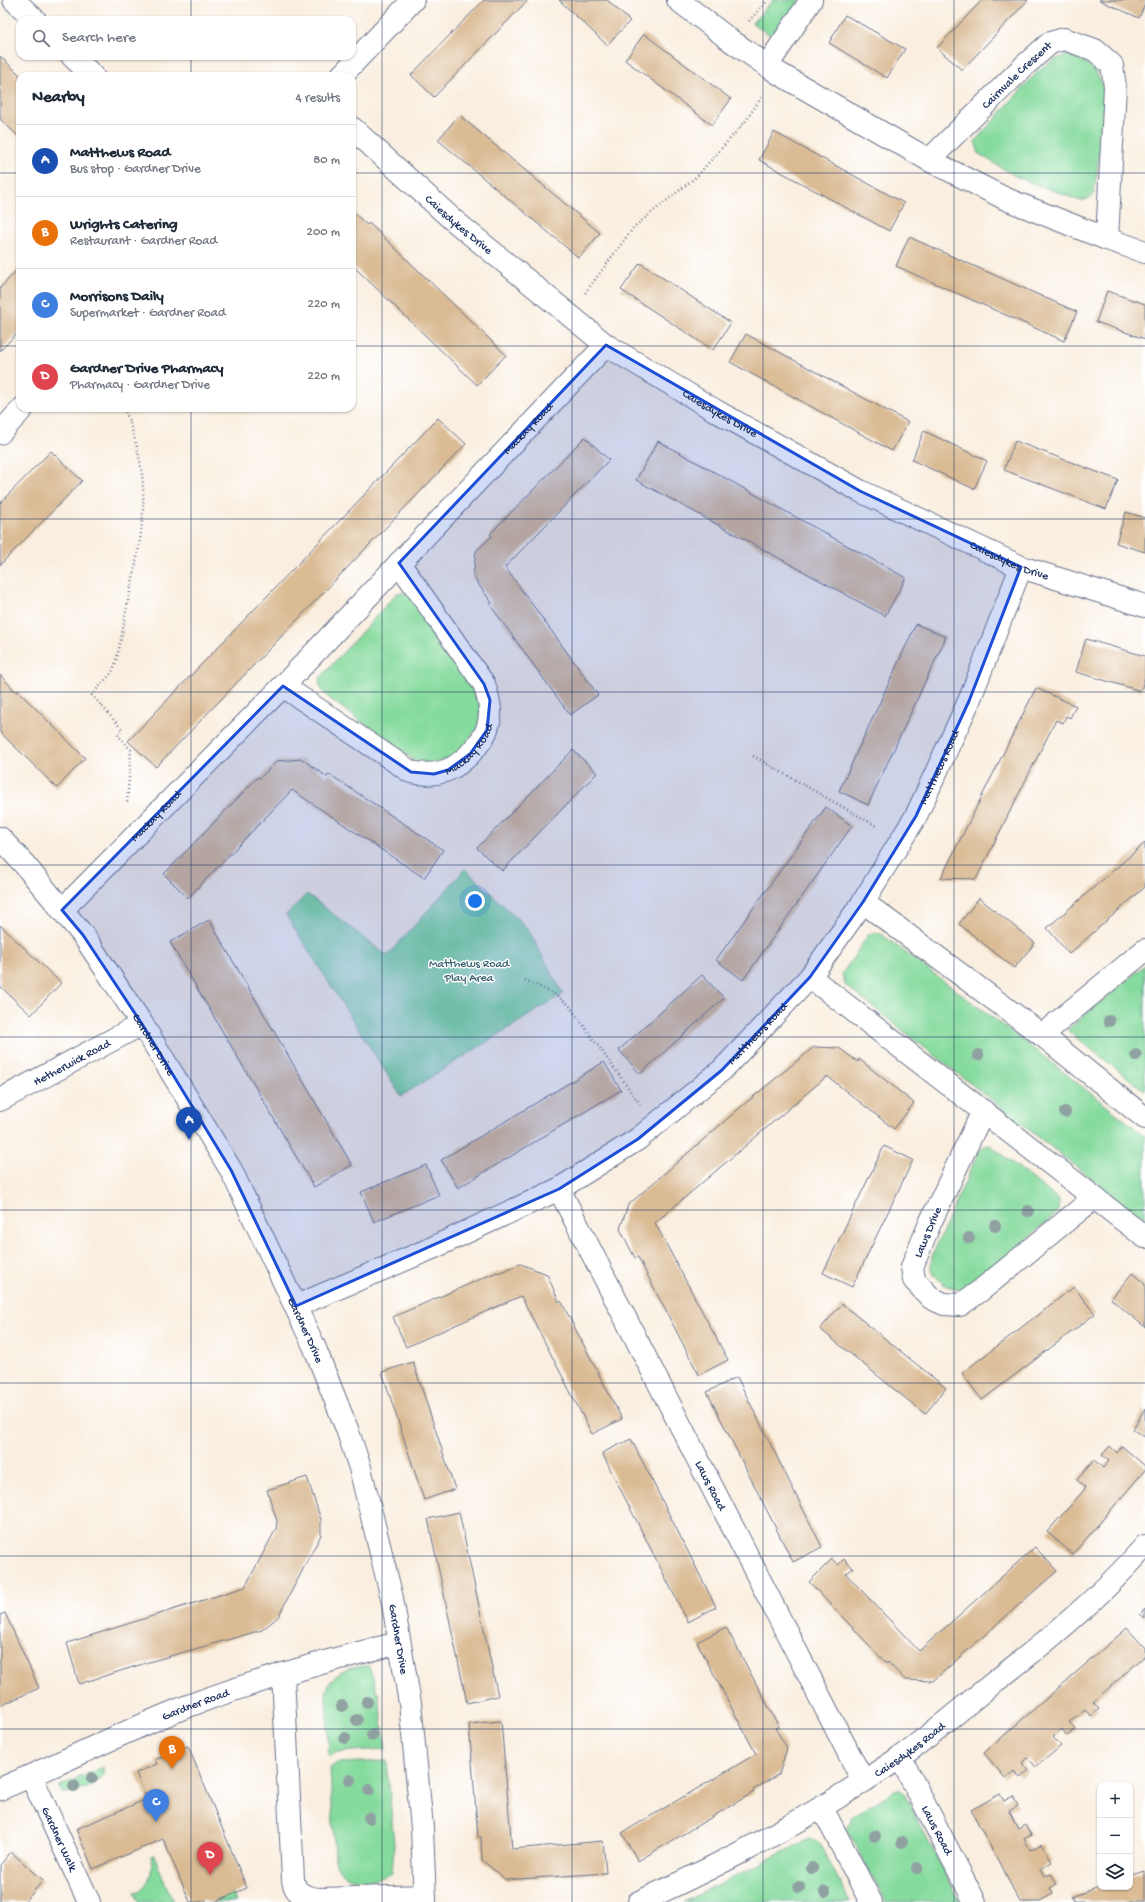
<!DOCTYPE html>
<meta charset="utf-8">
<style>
body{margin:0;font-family:"Gochi Hand",sans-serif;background:#f6f6f7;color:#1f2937}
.controls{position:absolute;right:12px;bottom:12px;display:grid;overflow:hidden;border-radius:8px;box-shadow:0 1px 3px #0004}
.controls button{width:36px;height:36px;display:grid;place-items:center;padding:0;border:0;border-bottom:1px solid #e0e1e3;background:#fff;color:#1f2937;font:20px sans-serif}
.you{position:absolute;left:475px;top:901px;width:14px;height:14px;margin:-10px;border:3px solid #fff;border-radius:50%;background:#1a73e8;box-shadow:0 0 0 6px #1a73e833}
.badge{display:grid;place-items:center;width:26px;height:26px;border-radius:50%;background:#d1495b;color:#fff;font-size:13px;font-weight:700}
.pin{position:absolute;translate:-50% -33px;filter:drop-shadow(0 1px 2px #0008)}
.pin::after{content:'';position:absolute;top:21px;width:14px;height:12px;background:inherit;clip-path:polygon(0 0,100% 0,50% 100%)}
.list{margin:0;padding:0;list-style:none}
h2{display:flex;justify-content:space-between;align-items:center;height:52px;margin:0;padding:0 16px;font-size:17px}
h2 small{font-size:13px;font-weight:400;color:#747a83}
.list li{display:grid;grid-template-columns:26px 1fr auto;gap:12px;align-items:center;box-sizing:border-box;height:72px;padding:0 16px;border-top:1px solid #e0e1e3}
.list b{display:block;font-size:15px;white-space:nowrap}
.list p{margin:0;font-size:13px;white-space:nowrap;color:#747a83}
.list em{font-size:13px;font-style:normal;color:#747a83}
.icon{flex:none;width:22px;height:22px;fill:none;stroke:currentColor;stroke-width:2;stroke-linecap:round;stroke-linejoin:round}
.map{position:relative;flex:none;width:1145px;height:1902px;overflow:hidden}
.search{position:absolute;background:#fff;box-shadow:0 1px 3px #0004;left:16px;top:16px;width:340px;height:44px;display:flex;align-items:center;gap:10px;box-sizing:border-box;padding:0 14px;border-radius:12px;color:#747a83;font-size:15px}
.panel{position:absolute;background:#fff;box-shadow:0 1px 3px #0004;left:16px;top:72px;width:340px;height:340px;border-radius:12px}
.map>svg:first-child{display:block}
</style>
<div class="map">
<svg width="1145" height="1902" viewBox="0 0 1145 1902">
<rect width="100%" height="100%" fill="#fff"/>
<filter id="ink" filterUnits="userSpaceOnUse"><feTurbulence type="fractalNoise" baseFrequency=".025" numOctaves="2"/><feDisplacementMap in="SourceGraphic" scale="8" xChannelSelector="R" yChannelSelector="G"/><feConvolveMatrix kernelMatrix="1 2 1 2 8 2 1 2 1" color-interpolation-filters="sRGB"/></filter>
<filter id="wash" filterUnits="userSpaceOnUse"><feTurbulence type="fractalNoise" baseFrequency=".012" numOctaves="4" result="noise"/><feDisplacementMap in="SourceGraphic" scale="16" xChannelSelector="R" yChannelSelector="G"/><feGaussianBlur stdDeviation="0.9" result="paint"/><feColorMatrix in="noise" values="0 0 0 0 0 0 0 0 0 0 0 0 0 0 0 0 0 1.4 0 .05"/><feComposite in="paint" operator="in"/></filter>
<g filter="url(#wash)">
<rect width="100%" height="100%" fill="#f9eedf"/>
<path fill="#85da9d" stroke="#50847e" d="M773,0H800L780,31L773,37L752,23Z
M1067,55C1085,60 1096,68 1103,86C1108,99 1096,175 1094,194L1088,199L1081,201L1017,177L979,154L975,141L1041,68L1054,60Z
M397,593H403L411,596L479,691L482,722L456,757L430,764L413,760L329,698C323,692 318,687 320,678Z
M465,869L527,928L563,994L401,1096L286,915L307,894L387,956Z
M875,932L881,934L1029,1045L1145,1136V1221L845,985L842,974L869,934Z
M1145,965V1091L1069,1032L1068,1029Z
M990,1145L1059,1200L1058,1211L1054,1216L972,1286L960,1289L950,1287L942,1283L934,1275L931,1267L932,1256L978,1153L984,1146Z
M369,1666L378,1693L386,1749L337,1752L329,1757L326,1694C329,1673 350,1666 369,1666Z
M387,1761L394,1845L392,1873C374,1883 340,1885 335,1860L330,1768L337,1763Z
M103,1767C104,1772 103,1776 100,1779C94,1785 71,1794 63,1793L58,1787Z
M899,1789L904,1793L960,1902H886L847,1829L852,1817L895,1790Z
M809,1839L817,1841L821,1846L850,1902H684Z
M154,1855L173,1902H139L135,1893C150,1886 153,1872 151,1856Z
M233,1894L236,1902H214Z"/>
<g id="blocks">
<path fill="#dabb94" d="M484,0H528L434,97L411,75Z
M559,0H607L630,21L607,45Z
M982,0H1028L962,70L937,48Z
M1099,0H1145V4L1139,18Z
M845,15L905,49L887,78L829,43Z
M644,34L731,99L712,125L625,60Z
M0,56L20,75V138L0,119Z
M459,115L600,233L579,258L438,140Z
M774,132L904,203L889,231L759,160Z
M352,211L367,225L369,223L506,355L477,385L352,265Z
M909,237L1077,312L1064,341L896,266Z
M640,263L731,323L713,350L621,290Z
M20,267V330L0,351V288Z
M1107,291L1145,304V339L1096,322Z
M746,334L908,422L892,451L730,362Z
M438,418L466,444L156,767L128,741Z
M924,431L987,461L974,489L912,460Z
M585,437L609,460L505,567L598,695L570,715L490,605L492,603L473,577L476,551L492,536L490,534Z
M658,441L906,578L885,616L636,480Z
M1015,441L1118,480L1106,509L1004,470Z
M51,451L82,481L0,565V503Z
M1126,512L1145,518V552L1116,543Z
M916,624L946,637L868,805L839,791Z
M1086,639L1145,656V676L1141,691L1076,672Z
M0,675L16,692L18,691L85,758L57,788L0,732Z
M1036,688L1076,706L1070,718L1066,716L1063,723L1056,720L976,879L941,878Z
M573,750L597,773L502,871L477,848Z
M302,759L327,777L329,774L443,850L424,878L292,790L188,898L164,874L258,777L260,778L277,761Z
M826,807L852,826L743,980L716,960Z
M1145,843V887L1069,954L1047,928Z
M979,898L1035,943L1014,968L959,924Z
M209,920L352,1165L314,1187L170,942Z
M0,925L61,983L31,1015L0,986Z
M702,975L724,998L640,1074L619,1050Z
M814,1047L839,1048L858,1062L859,1059L914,1103L894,1129L827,1076L655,1223L728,1360L699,1375L638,1257L635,1258L620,1229L628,1205L742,1106Z
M604,1062L621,1090L458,1188L441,1160Z
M884,1146L913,1160L852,1287L823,1273Z
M426,1165L439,1195L374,1222L361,1192Z
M520,1264L547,1274L559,1302L561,1301L622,1419L592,1434L521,1296L406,1347L393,1317L497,1272L498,1273Z
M1132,1273L1145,1284V1327L1111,1299Z
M1074,1287L1095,1314L982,1400L962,1373Z
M842,1304L946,1388L925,1414L820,1329Z
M413,1362L455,1489L424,1500L382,1372Z
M737,1377L822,1547L793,1562L707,1392Z
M1145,1408V1437L1133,1430Z
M631,1439L716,1607L688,1622L602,1453Z
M1110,1446L1117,1453L1122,1446L1145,1466V1470L1073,1554L1047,1532L1086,1488L1077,1480L1094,1460L1103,1468L1109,1461L1102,1455Z
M307,1477L321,1520V1535L278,1617L262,1630L149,1662L79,1684L67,1643L245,1587L276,1529L277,1521L267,1490Z
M459,1512L498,1696L467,1703L428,1519Z
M1035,1547L1057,1571L933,1681L905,1680L888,1662L887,1664L809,1582L832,1559L838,1565L844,1559L853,1568L846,1574L919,1651Z
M1145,1609V1618L1140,1614Z
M5,1613L39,1688L0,1706V1615Z
M726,1627L779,1727L775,1728L787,1748L779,1774L753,1790L754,1792L638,1861L622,1833L756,1754L697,1642Z
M1127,1628L1145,1648V1656L1093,1702L1099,1709L1091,1716L1085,1709L1069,1722L1076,1729L1067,1736L1062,1729L1053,1737L1061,1746L1036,1767L1028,1758L1022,1763L1028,1771L1020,1778L1014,1771L1005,1778L984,1753Z
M501,1721L512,1849L603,1841L606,1873L506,1880L482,1860L481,1837H478L469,1724Z
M188,1746L247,1888L214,1902H206L205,1900L199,1902H190L163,1839L93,1869L76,1829L147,1799L136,1773L157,1764L155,1760Z
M1000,1794L1004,1801L1013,1796L1018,1806L1009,1811L1018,1828L1025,1824L1031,1835L1024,1839L1030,1850L1042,1844L1052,1862L1040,1869L1044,1877L1051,1874L1057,1884L1050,1888L1053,1894L1038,1902H1020L971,1810Z
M11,1852L43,1880L25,1902H0V1865Z
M1145,1871V1902H1073L1071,1897L1099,1887H1130V1876Z"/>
</g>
</g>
<g filter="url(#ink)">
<use href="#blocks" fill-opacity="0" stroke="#69728b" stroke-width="1"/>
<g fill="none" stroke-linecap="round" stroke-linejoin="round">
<defs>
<g id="street">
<path d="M14,0L35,20"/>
<path d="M678,0L730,40L778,73L929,160L1006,199L1107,239L1145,252"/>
<path d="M72,56L93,76"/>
<path d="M767,66L811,0"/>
<path id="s1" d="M352,128L452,219L606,345L716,411L860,491L1021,567L1145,606"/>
<path id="s2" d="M929,160L1024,66L1050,43L1064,39L1095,50L1112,65L1115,87L1107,239"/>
<path id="s3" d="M283,686L411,772C440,778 458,769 476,747C480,742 485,736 487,729C493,714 489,699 484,684L399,563"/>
<path d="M863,902L1042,1035L1145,1118"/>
<path id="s4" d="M62,910L283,686L606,345"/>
<path d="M810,977L1145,1237"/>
<path d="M1042,1035L1145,950"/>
<path id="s5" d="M0,1100L142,1024"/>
<path d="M983,1111L930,1223L912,1267L914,1280L931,1298L944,1304L960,1305L980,1291L1094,1198"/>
<path id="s6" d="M559,1189L863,1781"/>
<path id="s7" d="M296,1306L430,1249L559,1189L638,1139L722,1070L810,977L863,902L916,816L969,701L1021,567"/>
<path d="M283,1674L293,1879C294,1894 307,1898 320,1899L425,1896"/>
<path id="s8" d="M900,1757L975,1902"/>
<path id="s9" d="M31,1776L89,1902"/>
<path id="s10" d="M0,1789C63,1763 124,1731 188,1706C257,1680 328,1660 399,1643"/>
<path d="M822,1808L871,1902"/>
<path id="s11" d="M639,1902C729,1861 817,1814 899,1758C931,1735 961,1709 992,1684C1046,1642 1100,1598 1145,1546"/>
</g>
<g id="secondary">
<path d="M341,76L413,0"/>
<path d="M0,433L23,408"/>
<path id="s12" d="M0,838L24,864L83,935L142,1024L231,1170L314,1346L347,1429L360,1468L392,1598L410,1703L422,1828L425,1902"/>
</g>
</defs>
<use href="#street" stroke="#69728b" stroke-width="24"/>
<use href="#secondary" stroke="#69728b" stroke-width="24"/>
<path stroke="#69728b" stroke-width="2.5" stroke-dasharray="1 3" stroke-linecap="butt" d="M749,21L768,0
M585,293L634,227L696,177L745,122L763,95
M124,408C154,481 144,527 128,601C125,616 118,661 112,672C106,680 98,687 92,695L122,729L118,735L131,750L127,805
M753,756L878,827
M525,980L553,993L568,1004L640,1104"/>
<use href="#street" stroke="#fff" stroke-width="22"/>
<use href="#secondary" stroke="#fff" stroke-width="22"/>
</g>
<g fill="#90a1a2">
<circle cx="1109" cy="1021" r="6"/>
<circle cx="978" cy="1055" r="6"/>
<circle cx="1136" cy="1055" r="6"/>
<circle cx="1065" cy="1112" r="6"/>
<circle cx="1028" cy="1211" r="6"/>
<circle cx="995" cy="1226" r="6"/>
<circle cx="969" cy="1238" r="6"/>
<circle cx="367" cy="1702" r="6"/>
<circle cx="342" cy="1706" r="6"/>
<circle cx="357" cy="1720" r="6"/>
<circle cx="372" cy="1735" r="6"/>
<circle cx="345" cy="1738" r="6"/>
<circle cx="92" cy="1778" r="6"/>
<circle cx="350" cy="1780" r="6"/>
<circle cx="74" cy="1786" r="6"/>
<circle cx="369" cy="1790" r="6"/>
<circle cx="369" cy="1818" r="6"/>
<circle cx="875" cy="1836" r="6"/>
<circle cx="902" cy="1842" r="6"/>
<circle cx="812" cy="1868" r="6"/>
<circle cx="917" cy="1868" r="6"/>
<circle cx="799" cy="1887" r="6"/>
<circle cx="825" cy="1892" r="6"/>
</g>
</g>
<path fill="#1d4ed8" fill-opacity="0.2" stroke="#1d4ed8" stroke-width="3" stroke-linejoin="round" d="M606,345L860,491L1021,567L969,701L916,816L863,902L810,977L722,1070L638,1139L559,1189L296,1306L231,1170L142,1024L83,935L62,910L283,686L411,772L434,774L448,770L470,754L487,730L490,700L484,684L399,563Z"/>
<path fill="none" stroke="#1b2f5e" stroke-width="1" stroke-opacity="0.55" d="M191,0V20M382,0V1902M572,0V1902M763,0V1902M954,0V1902M191,56V76M0,173H20M352,173H1145M0,346H20M352,346H1145M191,408V1902M0,519H1145M0,692H1145M0,865H1145M0,1037H1145M0,1210H1145M0,1383H1145M0,1556H1145M0,1729H1145"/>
<g text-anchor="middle" stroke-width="3" stroke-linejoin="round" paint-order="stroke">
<g font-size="12" fill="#1b2f5e" stroke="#fff">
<text dy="4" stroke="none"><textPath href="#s2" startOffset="122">Cairnvale Crescent</textPath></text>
<text dy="4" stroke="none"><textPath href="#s1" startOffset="144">Caiesdykes Drive</textPath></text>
<text dy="4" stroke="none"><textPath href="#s1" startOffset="467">Caiesdykes Drive</textPath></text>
<text dy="4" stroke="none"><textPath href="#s4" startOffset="670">Mackay Road</textPath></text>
<text dy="4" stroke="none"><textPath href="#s1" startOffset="792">Caiesdykes Drive</textPath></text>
<text dy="4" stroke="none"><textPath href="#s3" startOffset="222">Mackay Road</textPath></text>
<text dy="4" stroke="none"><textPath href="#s7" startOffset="865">Matthews Road</textPath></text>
<text dy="4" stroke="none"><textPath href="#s4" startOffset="133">Mackay Road</textPath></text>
<text dy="4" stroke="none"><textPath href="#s7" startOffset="541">Matthews Road</textPath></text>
<text dy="4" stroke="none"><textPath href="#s12" startOffset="258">Gardner Drive</textPath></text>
<text dy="4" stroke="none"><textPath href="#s5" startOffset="81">Hetherwick Road</textPath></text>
<text transform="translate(927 1232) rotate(-67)" y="4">Laws Drive</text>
<text dy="4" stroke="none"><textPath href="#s12" startOffset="582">Gardner Drive</textPath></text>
<text dy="4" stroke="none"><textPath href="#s6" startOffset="333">Laws Road</textPath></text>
<text dy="4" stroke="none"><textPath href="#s12" startOffset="906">Gardner Drive</textPath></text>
<text dy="4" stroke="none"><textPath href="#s10" startOffset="213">Gardner Road</textPath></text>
<text dy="4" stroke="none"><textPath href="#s11" startOffset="311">Caiesdykes Road</textPath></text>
<text dy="4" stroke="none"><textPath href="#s8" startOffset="82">Laws Road</textPath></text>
<text dy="4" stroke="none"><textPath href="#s9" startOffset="69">Gardner Walk</textPath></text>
</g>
<g font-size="12" fill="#3b6271" stroke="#fff">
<text x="469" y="967">Matthews Road<tspan x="469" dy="14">Play Area</tspan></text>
</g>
</g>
</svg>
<div class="controls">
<button>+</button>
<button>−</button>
<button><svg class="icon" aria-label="layers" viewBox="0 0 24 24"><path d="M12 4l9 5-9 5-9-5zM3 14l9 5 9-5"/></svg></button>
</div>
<div class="you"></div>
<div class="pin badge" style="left:189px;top:1140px;background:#1a4fb4">A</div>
<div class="pin badge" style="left:172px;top:1769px;background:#e8710a">B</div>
<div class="pin badge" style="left:156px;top:1822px;background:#3f7fe0">C</div>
<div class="pin badge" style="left:210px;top:1875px;background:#e0444e">D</div>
<div class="search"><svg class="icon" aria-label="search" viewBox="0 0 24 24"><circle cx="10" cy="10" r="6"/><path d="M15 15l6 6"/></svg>Search here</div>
<section class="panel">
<h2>Nearby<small>4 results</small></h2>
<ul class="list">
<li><span class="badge" style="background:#1a4fb4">A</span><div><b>Matthews Road</b><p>Bus stop · Gardner Drive</p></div><em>80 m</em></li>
<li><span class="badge" style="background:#e8710a">B</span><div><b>Wrights Catering</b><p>Restaurant · Gardner Road</p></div><em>200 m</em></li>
<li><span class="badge" style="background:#3f7fe0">C</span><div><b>Morrisons Daily</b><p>Supermarket · Gardner Road</p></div><em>220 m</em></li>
<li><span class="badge" style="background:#e0444e">D</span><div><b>Gardner Drive Pharmacy</b><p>Pharmacy · Gardner Drive</p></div><em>220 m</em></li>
</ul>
</section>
</div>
